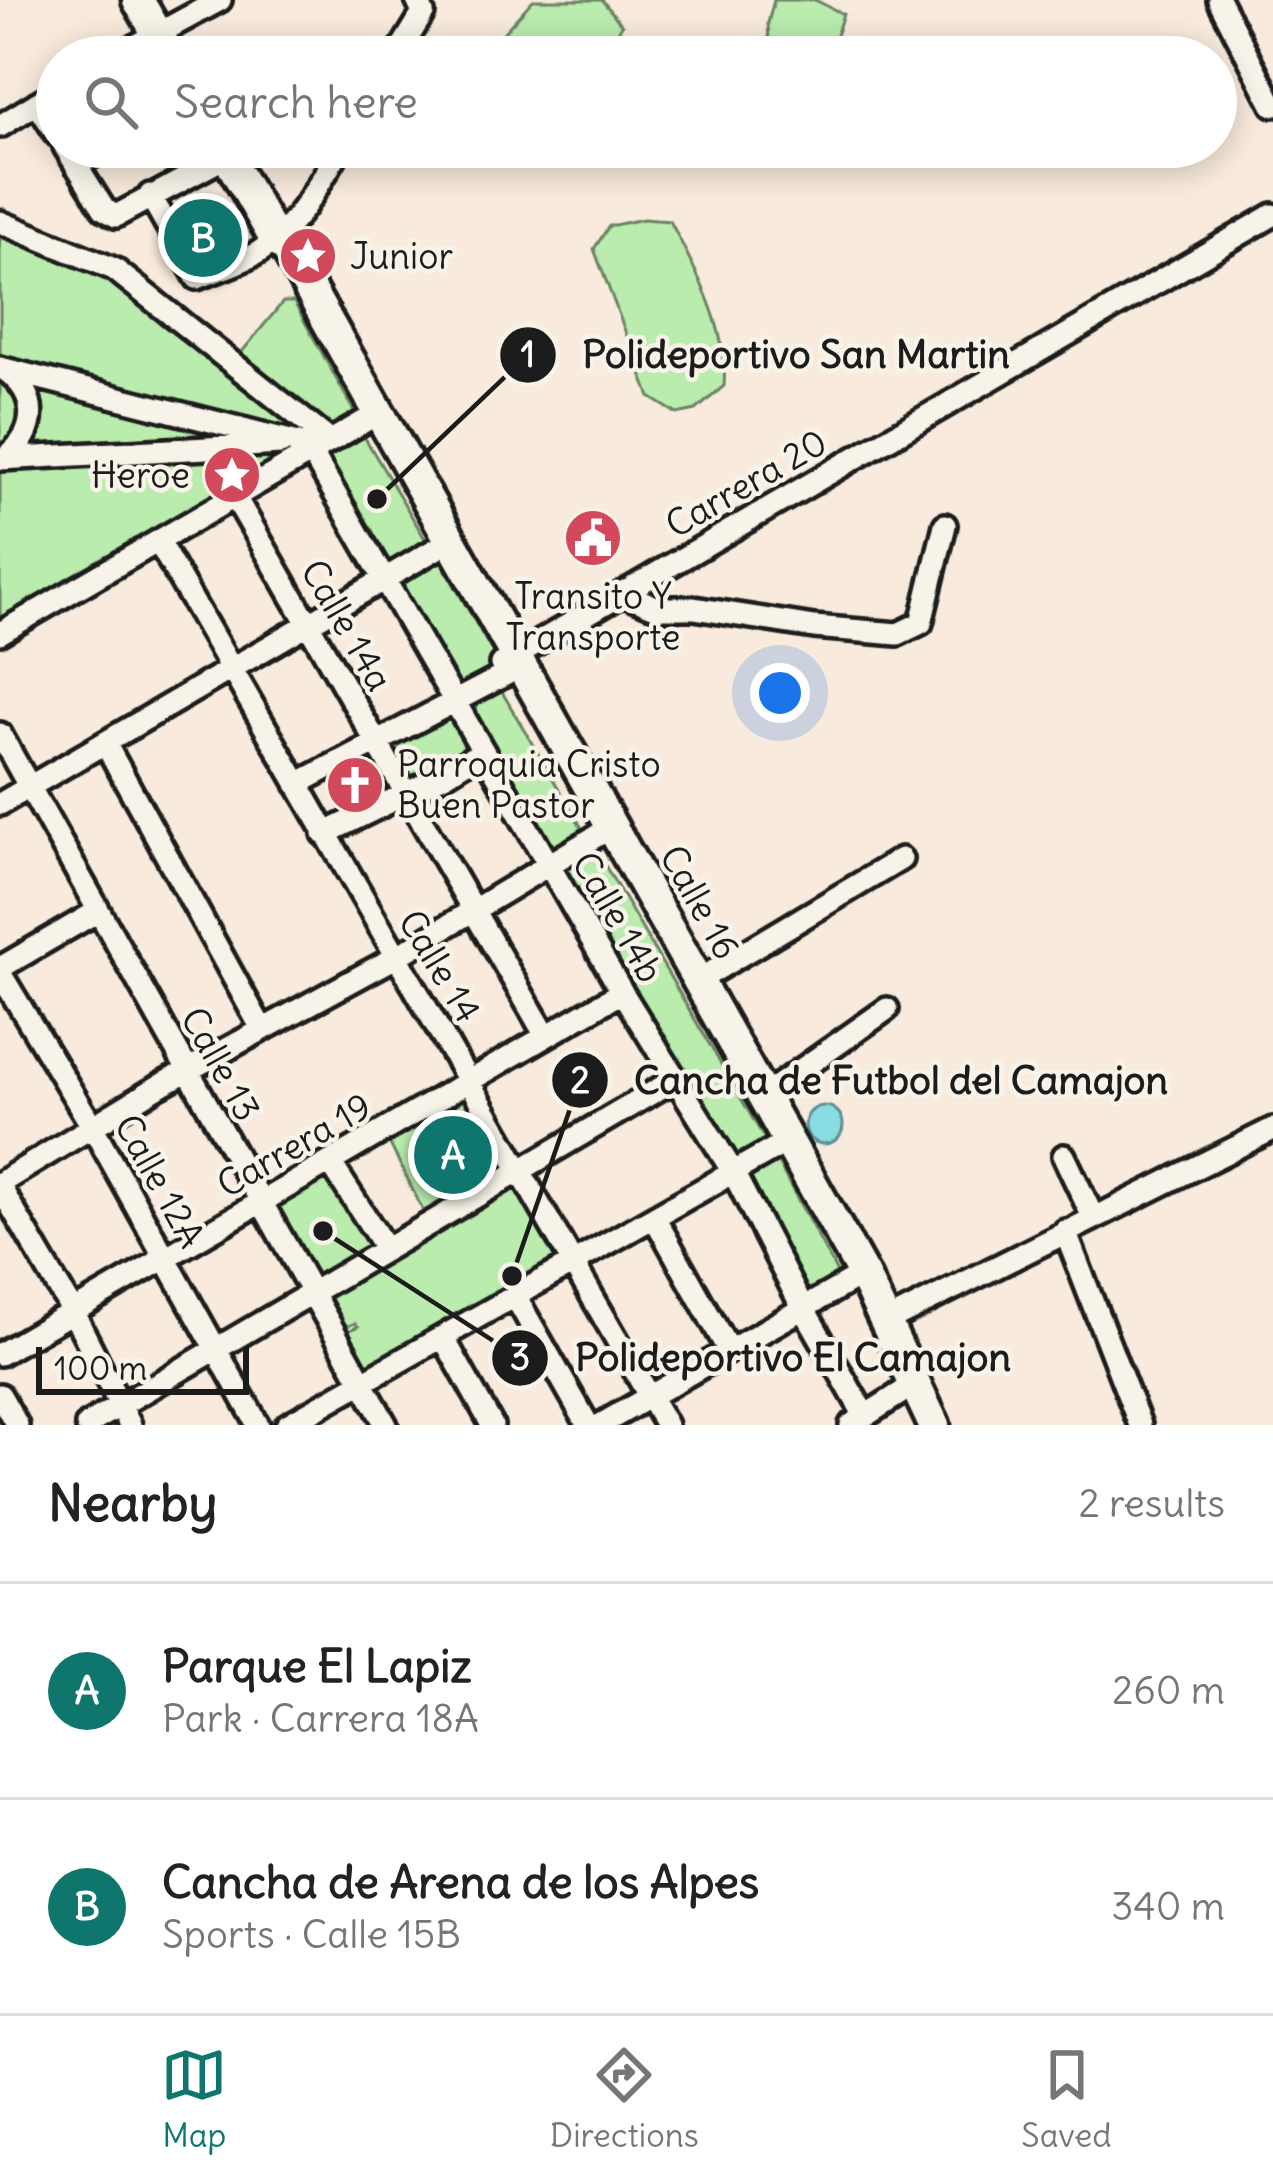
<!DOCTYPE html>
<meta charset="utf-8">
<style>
body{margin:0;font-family:Delius,sans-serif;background:#f2f2f2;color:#222}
.scale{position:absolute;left:36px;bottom:30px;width:213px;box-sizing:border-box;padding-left:12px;border:6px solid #1c1c1c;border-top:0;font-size:33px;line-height:42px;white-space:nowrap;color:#1c1c1c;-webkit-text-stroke:9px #f7f3e8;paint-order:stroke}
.you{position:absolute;left:780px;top:693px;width:42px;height:42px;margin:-30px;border:9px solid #fff;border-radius:50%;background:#1a73e8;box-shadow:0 0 0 18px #1a73e833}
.badge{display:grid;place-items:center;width:78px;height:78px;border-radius:50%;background:#0f766e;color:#fff;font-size:39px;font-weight:700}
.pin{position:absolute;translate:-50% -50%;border:6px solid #fff;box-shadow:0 3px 12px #0006}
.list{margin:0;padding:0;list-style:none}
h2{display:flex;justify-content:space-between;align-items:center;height:156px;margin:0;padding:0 48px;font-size:51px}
h2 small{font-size:39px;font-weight:400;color:#767676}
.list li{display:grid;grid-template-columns:78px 1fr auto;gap:36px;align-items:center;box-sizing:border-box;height:216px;padding:0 48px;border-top:3px solid #e0e0e0}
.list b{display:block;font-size:45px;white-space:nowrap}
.list p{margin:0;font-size:39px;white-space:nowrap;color:#767676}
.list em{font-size:39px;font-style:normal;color:#767676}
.icon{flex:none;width:66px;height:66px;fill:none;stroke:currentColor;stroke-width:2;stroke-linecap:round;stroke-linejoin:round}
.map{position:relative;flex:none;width:1273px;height:1425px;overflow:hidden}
.search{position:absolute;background:#fff;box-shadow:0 6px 30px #0003;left:36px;right:36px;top:36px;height:132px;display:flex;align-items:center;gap:30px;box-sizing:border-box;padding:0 42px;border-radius:66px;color:#767676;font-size:45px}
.sheet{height:588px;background:#fff}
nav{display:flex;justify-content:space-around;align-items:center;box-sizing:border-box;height:168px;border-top:3px solid #e0e0e0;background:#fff;font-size:33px;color:#767676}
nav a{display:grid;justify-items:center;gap:6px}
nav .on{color:#0f766e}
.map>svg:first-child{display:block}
</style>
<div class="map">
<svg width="1273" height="1425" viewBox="0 0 1273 1425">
<rect width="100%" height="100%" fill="#f8eadc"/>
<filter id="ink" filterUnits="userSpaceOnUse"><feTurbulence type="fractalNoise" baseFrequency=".00833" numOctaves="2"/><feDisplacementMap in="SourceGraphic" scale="24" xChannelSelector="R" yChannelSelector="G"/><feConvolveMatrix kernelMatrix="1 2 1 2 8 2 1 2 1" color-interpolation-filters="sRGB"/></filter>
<g filter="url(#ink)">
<path fill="#b9ecad" stroke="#6a8464" stroke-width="3" d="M533,0H602L622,25L601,57H560L546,48L535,57H493L487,51Z
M774,0H815L843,14L829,57H770L768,23Z
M203,201L232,257L203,272L173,219Z
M643,219L670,221C696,271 729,329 724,386L696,410L677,414L650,397L594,249L609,226Z
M0,231L92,270L263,395L318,442L0,625Z
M283,302H294L354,411L328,433L236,359Z
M359,428L430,547L392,567L324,452Z
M440,560L503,671L455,699L391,584L422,565Z
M499,687L586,835L552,854L463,707Z
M455,716L472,747L406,781L390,750Z
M593,845L770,1148L841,1280L806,1302L557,868Z
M469,1090L521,1169L430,1225L388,1140Z
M329,1176L374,1253L320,1287L272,1209Z
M523,1184L567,1260L364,1381L339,1336L358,1326L355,1323L337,1331L316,1294Z"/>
<path fill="#8adce3" stroke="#5e8f93" stroke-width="3" d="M805 1125a19 19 0 1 1 38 0a19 19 0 1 1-38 0Z"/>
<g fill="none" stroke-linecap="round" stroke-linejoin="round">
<defs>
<path id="minor" d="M1219,0L1273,105
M115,57L220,0
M396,57L423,13L417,0
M37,103L57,135
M0,126L57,91
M65,147L104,209L116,216L227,156
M76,165L109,147
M150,195L197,278C217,270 241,263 259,252C298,227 318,185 341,147
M0,222L114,269L330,441
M0,368L318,448
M5,370C39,394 39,432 6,457
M311,452L622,992L733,1172L796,1295L865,1416
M0,459L281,444
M235,497L546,1036
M158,541L666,1425
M622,593L658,608H694L814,627L898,634L921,623L945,525
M0,633L377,414
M501,664L1273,215
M0,734L386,1425
M105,743L262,1029
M297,784L522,666
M0,804L436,549
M324,834L444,775L483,751
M0,968L98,911
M0,973L92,1126L258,1425
M699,980L901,859
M764,1096L887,1009
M1064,1156L1093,1217
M330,1162L386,1249
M0,1183L159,1086L396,957L613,826
M0,1187L73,1312L130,1425
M654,1217L729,1351
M1065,1231L1140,1425
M515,1296L588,1425
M886,1322L1273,1129
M443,1337L492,1425
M0,1354L622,992
M0,1395L17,1425
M87,1425L674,1080
M287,1425L774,1149
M600,1425L863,1274
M851,1425L915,1384"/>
<path id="highway" d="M138,0L171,57
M222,147L275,239L287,249L863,1274L934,1425"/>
</defs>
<use href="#minor" stroke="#1c1c1c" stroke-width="30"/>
<use href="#highway" stroke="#1c1c1c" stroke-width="39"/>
<use href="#minor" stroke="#f7f3e8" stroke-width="21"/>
<use href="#highway" stroke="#f7f3e8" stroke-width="30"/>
</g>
</g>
<defs>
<symbol id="sight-disc" viewBox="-11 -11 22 22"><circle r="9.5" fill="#d1495b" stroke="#f7f3e8"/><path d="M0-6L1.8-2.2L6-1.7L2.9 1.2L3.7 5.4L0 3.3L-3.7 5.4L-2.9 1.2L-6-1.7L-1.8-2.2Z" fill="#fff"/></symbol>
<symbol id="civic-disc" viewBox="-11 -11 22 22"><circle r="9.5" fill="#d1495b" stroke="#f7f3e8"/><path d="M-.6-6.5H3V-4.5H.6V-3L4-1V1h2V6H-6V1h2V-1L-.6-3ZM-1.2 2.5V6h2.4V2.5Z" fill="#fff"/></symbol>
<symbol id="church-disc" viewBox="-11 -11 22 22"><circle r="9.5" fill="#d1495b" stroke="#f7f3e8"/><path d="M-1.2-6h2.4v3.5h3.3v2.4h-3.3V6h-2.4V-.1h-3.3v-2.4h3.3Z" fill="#fff"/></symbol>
</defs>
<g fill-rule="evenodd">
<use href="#sight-disc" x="275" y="223" width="66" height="66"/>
<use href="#sight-disc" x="199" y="442" width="66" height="66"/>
<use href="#civic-disc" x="560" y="505" width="66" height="66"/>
<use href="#church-disc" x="322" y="752" width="66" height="66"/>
</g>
<g text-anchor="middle" stroke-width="9" stroke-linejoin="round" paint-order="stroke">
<g font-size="36" fill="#1c1c1c" stroke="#f7f3e8" text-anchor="start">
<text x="350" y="269">Junior</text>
<text x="190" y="488" text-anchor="end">Heroe</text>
<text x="593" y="609" text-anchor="middle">Transito Y<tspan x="593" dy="41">Transporte</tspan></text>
<text x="397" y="777">Parroquia Cristo<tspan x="397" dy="41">Buen Pastor</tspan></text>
</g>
<g font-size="36" fill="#1c1c1c" stroke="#f7f3e8">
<text transform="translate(746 483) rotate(-30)" y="13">Carrera 20</text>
<text transform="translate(347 625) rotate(60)" y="13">Calle 14a</text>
<text transform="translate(700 902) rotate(61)" y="13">Calle 16</text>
<text transform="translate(618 917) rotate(60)" y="13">Calle 14b</text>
<text transform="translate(440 966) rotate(59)" y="13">Calle 14</text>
<text transform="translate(221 1064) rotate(61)" y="13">Calle 13</text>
<text transform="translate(294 1145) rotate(-30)" y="13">Carrera 19</text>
<text transform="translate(160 1181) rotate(61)" y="13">Calle 12A</text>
</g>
</g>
<path fill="none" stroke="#1c1c1c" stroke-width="4.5" d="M377 499L528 355M512 1276L580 1080M323 1231L520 1358"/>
<g fill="#1c1c1c" stroke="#f7f3e8" stroke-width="4.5">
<circle cx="377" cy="499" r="12"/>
<circle cx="512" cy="1276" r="12"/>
<circle cx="323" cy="1231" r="12"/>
<circle cx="528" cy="355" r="30"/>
<circle cx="580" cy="1080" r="30"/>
<circle cx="520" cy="1358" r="30"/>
</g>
<g font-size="36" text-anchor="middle" font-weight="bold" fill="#fff">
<text x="528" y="367">1</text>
<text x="580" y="1093">2</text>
<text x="520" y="1370">3</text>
</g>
<g font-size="39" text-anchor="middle" font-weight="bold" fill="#1c1c1c" stroke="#f7f3e8" stroke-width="9" stroke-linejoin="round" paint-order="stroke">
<text x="796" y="368">Polideportivo San Martin</text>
<text x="901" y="1094">Cancha de Futbol del Camajon</text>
<text x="793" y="1371">Polideportivo El Camajon</text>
</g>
</svg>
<div class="scale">100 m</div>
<div class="you"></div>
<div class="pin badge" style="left:453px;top:1155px">A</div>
<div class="pin badge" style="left:203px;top:238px">B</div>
<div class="search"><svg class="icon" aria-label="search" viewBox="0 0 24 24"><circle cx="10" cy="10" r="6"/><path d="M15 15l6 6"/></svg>Search here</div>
</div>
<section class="sheet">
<h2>Nearby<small>2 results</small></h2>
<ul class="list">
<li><span class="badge">A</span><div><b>Parque El Lapiz</b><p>Park · Carrera 18A</p></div><em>260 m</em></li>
<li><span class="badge">B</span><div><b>Cancha de Arena de los Alpes</b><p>Sports · Calle 15B</p></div><em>340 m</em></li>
</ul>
</section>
<nav>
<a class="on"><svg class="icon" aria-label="map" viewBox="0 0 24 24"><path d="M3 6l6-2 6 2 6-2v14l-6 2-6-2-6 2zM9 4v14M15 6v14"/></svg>Map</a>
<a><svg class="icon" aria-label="directions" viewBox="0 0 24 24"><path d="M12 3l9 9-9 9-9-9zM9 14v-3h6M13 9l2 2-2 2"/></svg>Directions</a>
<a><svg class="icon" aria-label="saved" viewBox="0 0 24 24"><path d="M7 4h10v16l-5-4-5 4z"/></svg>Saved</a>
</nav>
